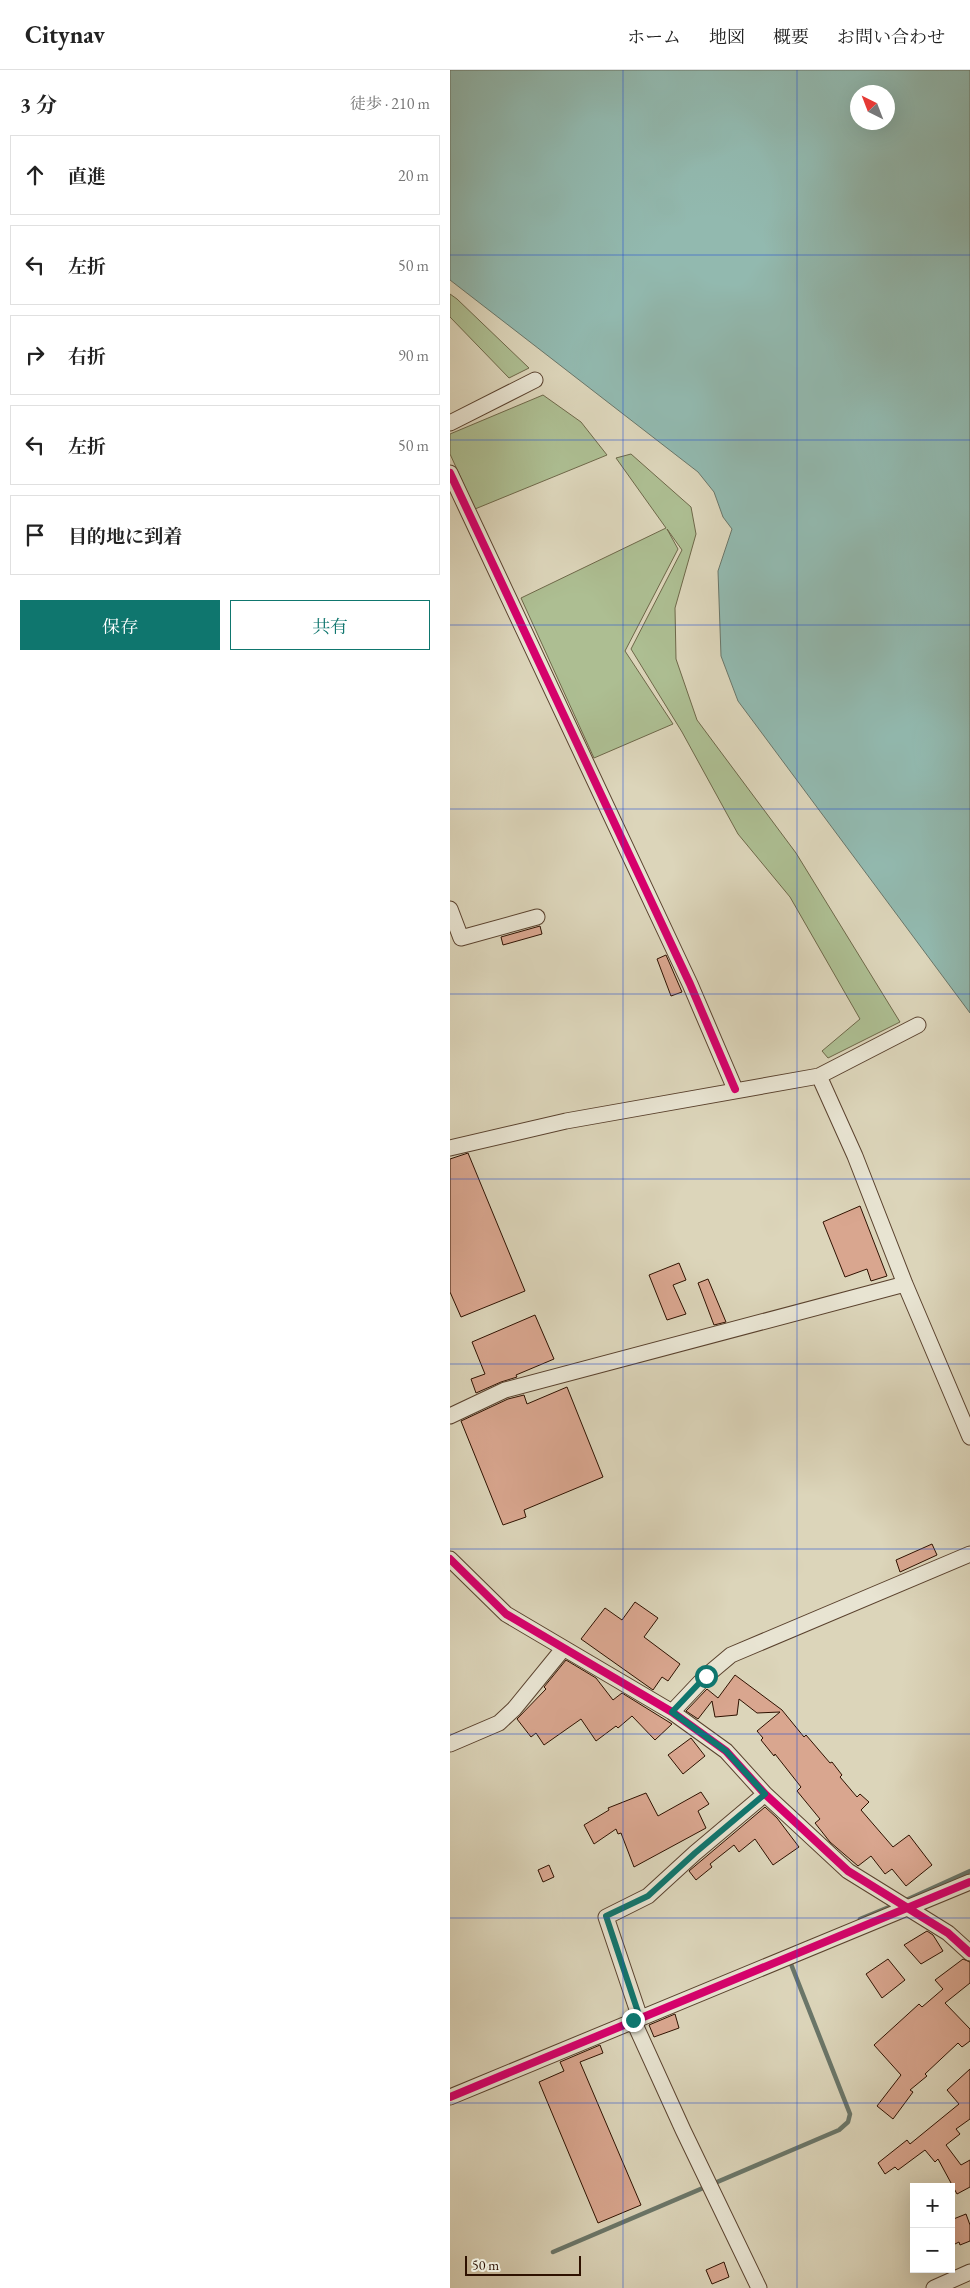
<!DOCTYPE html>
<html lang="ja">
<meta charset="utf-8">
<style>
body{margin:0;font-family:"EB Garamond","Noto Serif JP",serif;background:#f2f2f2;color:#222}
.controls{position:absolute;right:15px;bottom:15px;display:grid;overflow:hidden;border-radius:0px;box-shadow:0 5px 20px #0002}
.controls button{width:45px;height:45px;display:grid;place-items:center;padding:0;border:0;border-bottom:1px solid #e0e0e0;background:#fff;color:#222;font:25px sans-serif}
.compass{position:absolute;left:400px;top:15px;width:45px;height:45px;border-radius:50%;background:#fff;box-shadow:0 5px 20px #0002;rotate:318deg}
.scale{position:absolute;left:15px;bottom:12px;width:116px;box-sizing:border-box;padding-left:5px;border:2px solid #2e1100;border-top:0;font-size:14px;line-height:18px;white-space:nowrap;color:#2e1100;-webkit-text-stroke:4px #e8e4d2;paint-order:stroke}
.stop{position:absolute;width:15px;height:15px;margin:-11px;border:4px solid #0f766e;border-radius:50%;background:#fff}
.stop.end{background:#0f766e;border-color:#fff;box-shadow:0 1px 5px #0008}
.list{margin:0;padding:0;list-style:none}
h2{display:flex;justify-content:space-between;align-items:center;height:65px;margin:0;padding:0 20px;font-size:21px}
h2 small{font-size:16px;font-weight:400;color:#767676}
.list li{display:grid;grid-template-columns:32px 1fr auto;gap:15px;align-items:center;box-sizing:border-box;height:80px;margin:0 10px 10px;padding:0 10px;border:1px solid #e0e0e0;border-radius:0px}
.list b{display:block;font-size:19px;white-space:nowrap}
.list em{font-size:16px;font-style:normal;color:#767676}
.actions{display:flex;gap:10px;padding:15px 20px}
.actions a{flex:1;padding:11px 0;border:1px solid #0f766e;border-radius:0px;text-align:center;font-size:18px;color:#0f766e}
.actions .main{background:#0f766e;color:#fff}
.icon{flex:none;width:28px;height:28px;fill:none;stroke:currentColor;stroke-width:2;stroke-linecap:round;stroke-linejoin:round}
.map{position:relative;flex:none;width:520px;height:2218px;overflow:hidden}
header{display:flex;align-items:center;gap:30px;box-sizing:border-box;height:70px;padding:0 25px;background:#fff;border-bottom:1px solid #e0e0e0}
header strong{font-size:24px}
nav{display:flex;gap:28px;margin-inline-start:auto;font-size:18px}
main{display:flex}
aside{flex:1;background:#fff}
.map>svg:first-child{display:block}
</style>
<header>
<strong>Citynav</strong>
<nav><a>ホーム</a><a>地図</a><a>概要</a><a>お問い合わせ</a></nav>
</header>
<main>
<aside>
<h2>3 分<small>徒歩 · 210 m</small></h2>
<ul class="list">
<li><svg class="icon" aria-label="ahead" viewBox="0 0 24 24"><path d="M12 20V5M6 11l6-6 6 6"/></svg><div><b>直進</b></div><em>20 m</em></li>
<li><svg class="icon" aria-label="left" viewBox="0 0 24 24"><path d="M17 20v-9H6M10 6l-5 5 5 5"/></svg><div><b>左折</b></div><em>50 m</em></li>
<li><svg class="icon" aria-label="right" viewBox="0 0 24 24"><path d="M7 20v-9h11M14 6l5 5-5 5"/></svg><div><b>右折</b></div><em>90 m</em></li>
<li><svg class="icon" aria-label="left" viewBox="0 0 24 24"><path d="M17 20v-9H6M10 6l-5 5 5 5"/></svg><div><b>左折</b></div><em>50 m</em></li>
<li><svg class="icon" aria-label="arrive" viewBox="0 0 24 24"><path d="M6 21V4h12l-3 4 3 4H6"/></svg><div><b>目的地に到着</b></div></li>
</ul>
<div class="actions"><a class="main">保存</a><a>共有</a></div>
</aside>
<div class="map">
<svg width="520" height="2218" viewBox="0 0 520 2218">
<rect width="100%" height="100%" fill="#dcd5ba"/>
<filter id="stains"><feTurbulence type="fractalNoise" baseFrequency=".004" numOctaves="4"/><feColorMatrix values="0 0 0 0 .2 0 0 0 0 .09 0 0 0 0 .02 0 0 0 .5 -.17"/></filter>
<radialGradient id="worn" r=".72"><stop offset=".6" stop-color="#630" stop-opacity="0"/><stop offset="1" stop-color="#630" stop-opacity=".3"/></radialGradient>
<path fill="#adbe92" stroke="#6e6849" d="M0,224L7,229L79,298L59,308L0,247Z
M93,325L131,352L157,385L25,439L0,384V364Z
M181,384L241,437L246,464L225,538L226,589L247,650L346,783L450,952L378,988L372,981L410,949L340,827L288,764L232,662L181,579L232,480L217,459L228,479L175,581L223,654L144,688L71,528L216,458L166,388Z"/>
<path fill="#92b9af" stroke="#6a7669" fill-rule="evenodd" d="M0,0H520V943L288,631L271,586L268,501L282,459L273,447L264,422L248,402L0,210ZM408,22H438V52H408Z"/>
<g fill="none" stroke-linecap="round" stroke-linejoin="round">
<path stroke="#6a7669" stroke-width="4.5" d="M454,1831L520,1801
M410,1849L444,1835
M103,2182L389,2060L398,2052L400,2044L339,1889"/>
</g>
<path fill="#d9a68f" stroke="#2e1100" d="M90,856L92,864L53,875L51,867Z
M216,885L232,922L221,926L207,889Z
M18,1083L75,1221L11,1247L0,1222V1089Z
M410,1136L437,1206L421,1211L417,1199L395,1207L373,1152Z
M229,1193L236,1210L223,1215L236,1244L217,1250L199,1205Z
M258,1209L276,1252L264,1255L248,1213Z
M85,1245L104,1289L66,1305L67,1307L51,1312L26,1323L21,1309L35,1304L22,1272Z
M117,1317L153,1407L74,1440L76,1447L53,1455L11,1351L58,1329L74,1325L77,1334Z
M482,1474L487,1485L450,1502L446,1490Z
M185,1532L208,1548L194,1567L230,1594L218,1611L212,1607L203,1620L131,1569L155,1538L172,1550Z
M116,1590L146,1608L163,1630L172,1623L222,1654L205,1670L182,1646L168,1658L166,1656L146,1671L131,1649L94,1675L86,1663L81,1667L67,1649L96,1619L94,1617Z
M285,1605L332,1640L354,1667L356,1665L380,1693L382,1692L392,1705L390,1707L407,1727L410,1724L419,1732L411,1740L443,1777L459,1765L482,1795L456,1816L442,1799L435,1804L421,1786L408,1796L380,1772L365,1753L370,1749L347,1721L351,1717L325,1684L324,1686L311,1670L313,1668L307,1661L330,1642L307,1643L289,1629L287,1645L265,1647L262,1631L248,1649L236,1641L257,1619L268,1628Z
M241,1668L255,1686L233,1704L218,1685Z
M251,1722L259,1734L248,1741L256,1758L184,1797L171,1763L168,1764L166,1759L144,1774L134,1755L159,1740L158,1738L196,1723L208,1746Z
M315,1737L327,1748L349,1777L323,1795L305,1769L289,1782L284,1775L260,1794L262,1797L246,1810L239,1801Z
M99,1795L104,1807L93,1812L88,1800Z
M477,1861L483,1865L493,1881L471,1894L454,1875Z
M438,1889L455,1910L432,1928L416,1904Z
M513,1889L520,1892V1913L495,1933L520,1959V1971L512,1977L508,1973L475,2004L477,2006L460,2020L463,2022L443,2049L427,2036L451,2005L424,1975L469,1934L472,1937L493,1919L485,1910Z
M225,1944L229,1958L204,1967L199,1955Z
M150,1975L153,1983L130,1992L191,2135L148,2153L89,2012L114,2001L110,1992Z
M520,1999V2049L506,2059L510,2064L496,2075L511,2095L520,2090V2117L507,2124L488,2089L485,2092L475,2080L448,2100L445,2097L435,2104L428,2093L457,2070L460,2074L509,2034L497,2020Z
M516,2144L520,2155V2171L510,2175L509,2172L501,2176V2150Z
M274,2192L279,2207L262,2214L256,2200Z"/>
<g fill="none" stroke-linecap="round" stroke-linejoin="round">
<defs>
<path id="street" d="M0,353L85,310
M0,403L240,914L285,1019
M0,839L11,868L87,847
M369,1006L405,1086L455,1214L520,1367
M0,1078L116,1051L369,1006L468,955
M0,1346L55,1320L455,1214
M0,1489L56,1544L222,1642L276,1681L315,1724L398,1801L498,1863L520,1883
M222,1642L256,1606L281,1585L520,1484
M0,1674L49,1653L64,1639L113,1579
M183,1950L189,1945L156,1847L198,1826L245,1783L315,1724
M183,1950L233,2060L309,2218
M0,2027L520,1812
M484,2218L520,2202"/>
</defs>
<use href="#street" stroke="#5a422e" stroke-width="17"/>
<use href="#street" stroke="#e8e4d2" stroke-width="15"/>
<defs>
<path id="cycleway" d="M0,403L240,914L285,1019
M0,1489L56,1544L222,1642L276,1681L315,1724L398,1801L498,1863L520,1883
M0,2027L520,1812"/>
</defs>
<use href="#cycleway" stroke="#e8e4d2" stroke-width="11"/>
<use href="#cycleway" stroke="#d6006c" stroke-width="8"/>
</g>
<g fill="none" stroke-linecap="round" stroke-linejoin="round">
<path stroke="#0f766e" stroke-width="6" d="M183,1950L189,1945L156,1846L198,1826L245,1783L315,1724L276,1681L222,1642L256,1606"/>
</g>
<path fill="none" stroke="#1d4ed8" stroke-width="1" stroke-opacity="0.55" d="M173,0V2218M347,0V2218M0,185H520M0,370H520M0,555H520M0,739H520M0,924H520M0,1109H520M0,1294H520M0,1479H520M0,1664H520M0,1848H520M0,2033H520"/>
<rect width="100%" height="100%" filter="url(#stains)"/>
<rect width="100%" height="100%" fill="url(#worn)"/>
</svg>
<div class="controls">
<button>+</button>
<button>−</button>
</div>
<svg class="compass" viewBox="-18 -18 36 36"><path d="M0-13l5 13h-10z" fill="#e53935"/><path d="M0 13l5-13h-10z" fill="#767676"/></svg>
<div class="scale">50 m</div>
<div class="stop" style="left:256px;top:1606px"></div>
<div class="stop end" style="left:183px;top:1950px"></div>
</div>
</main>
